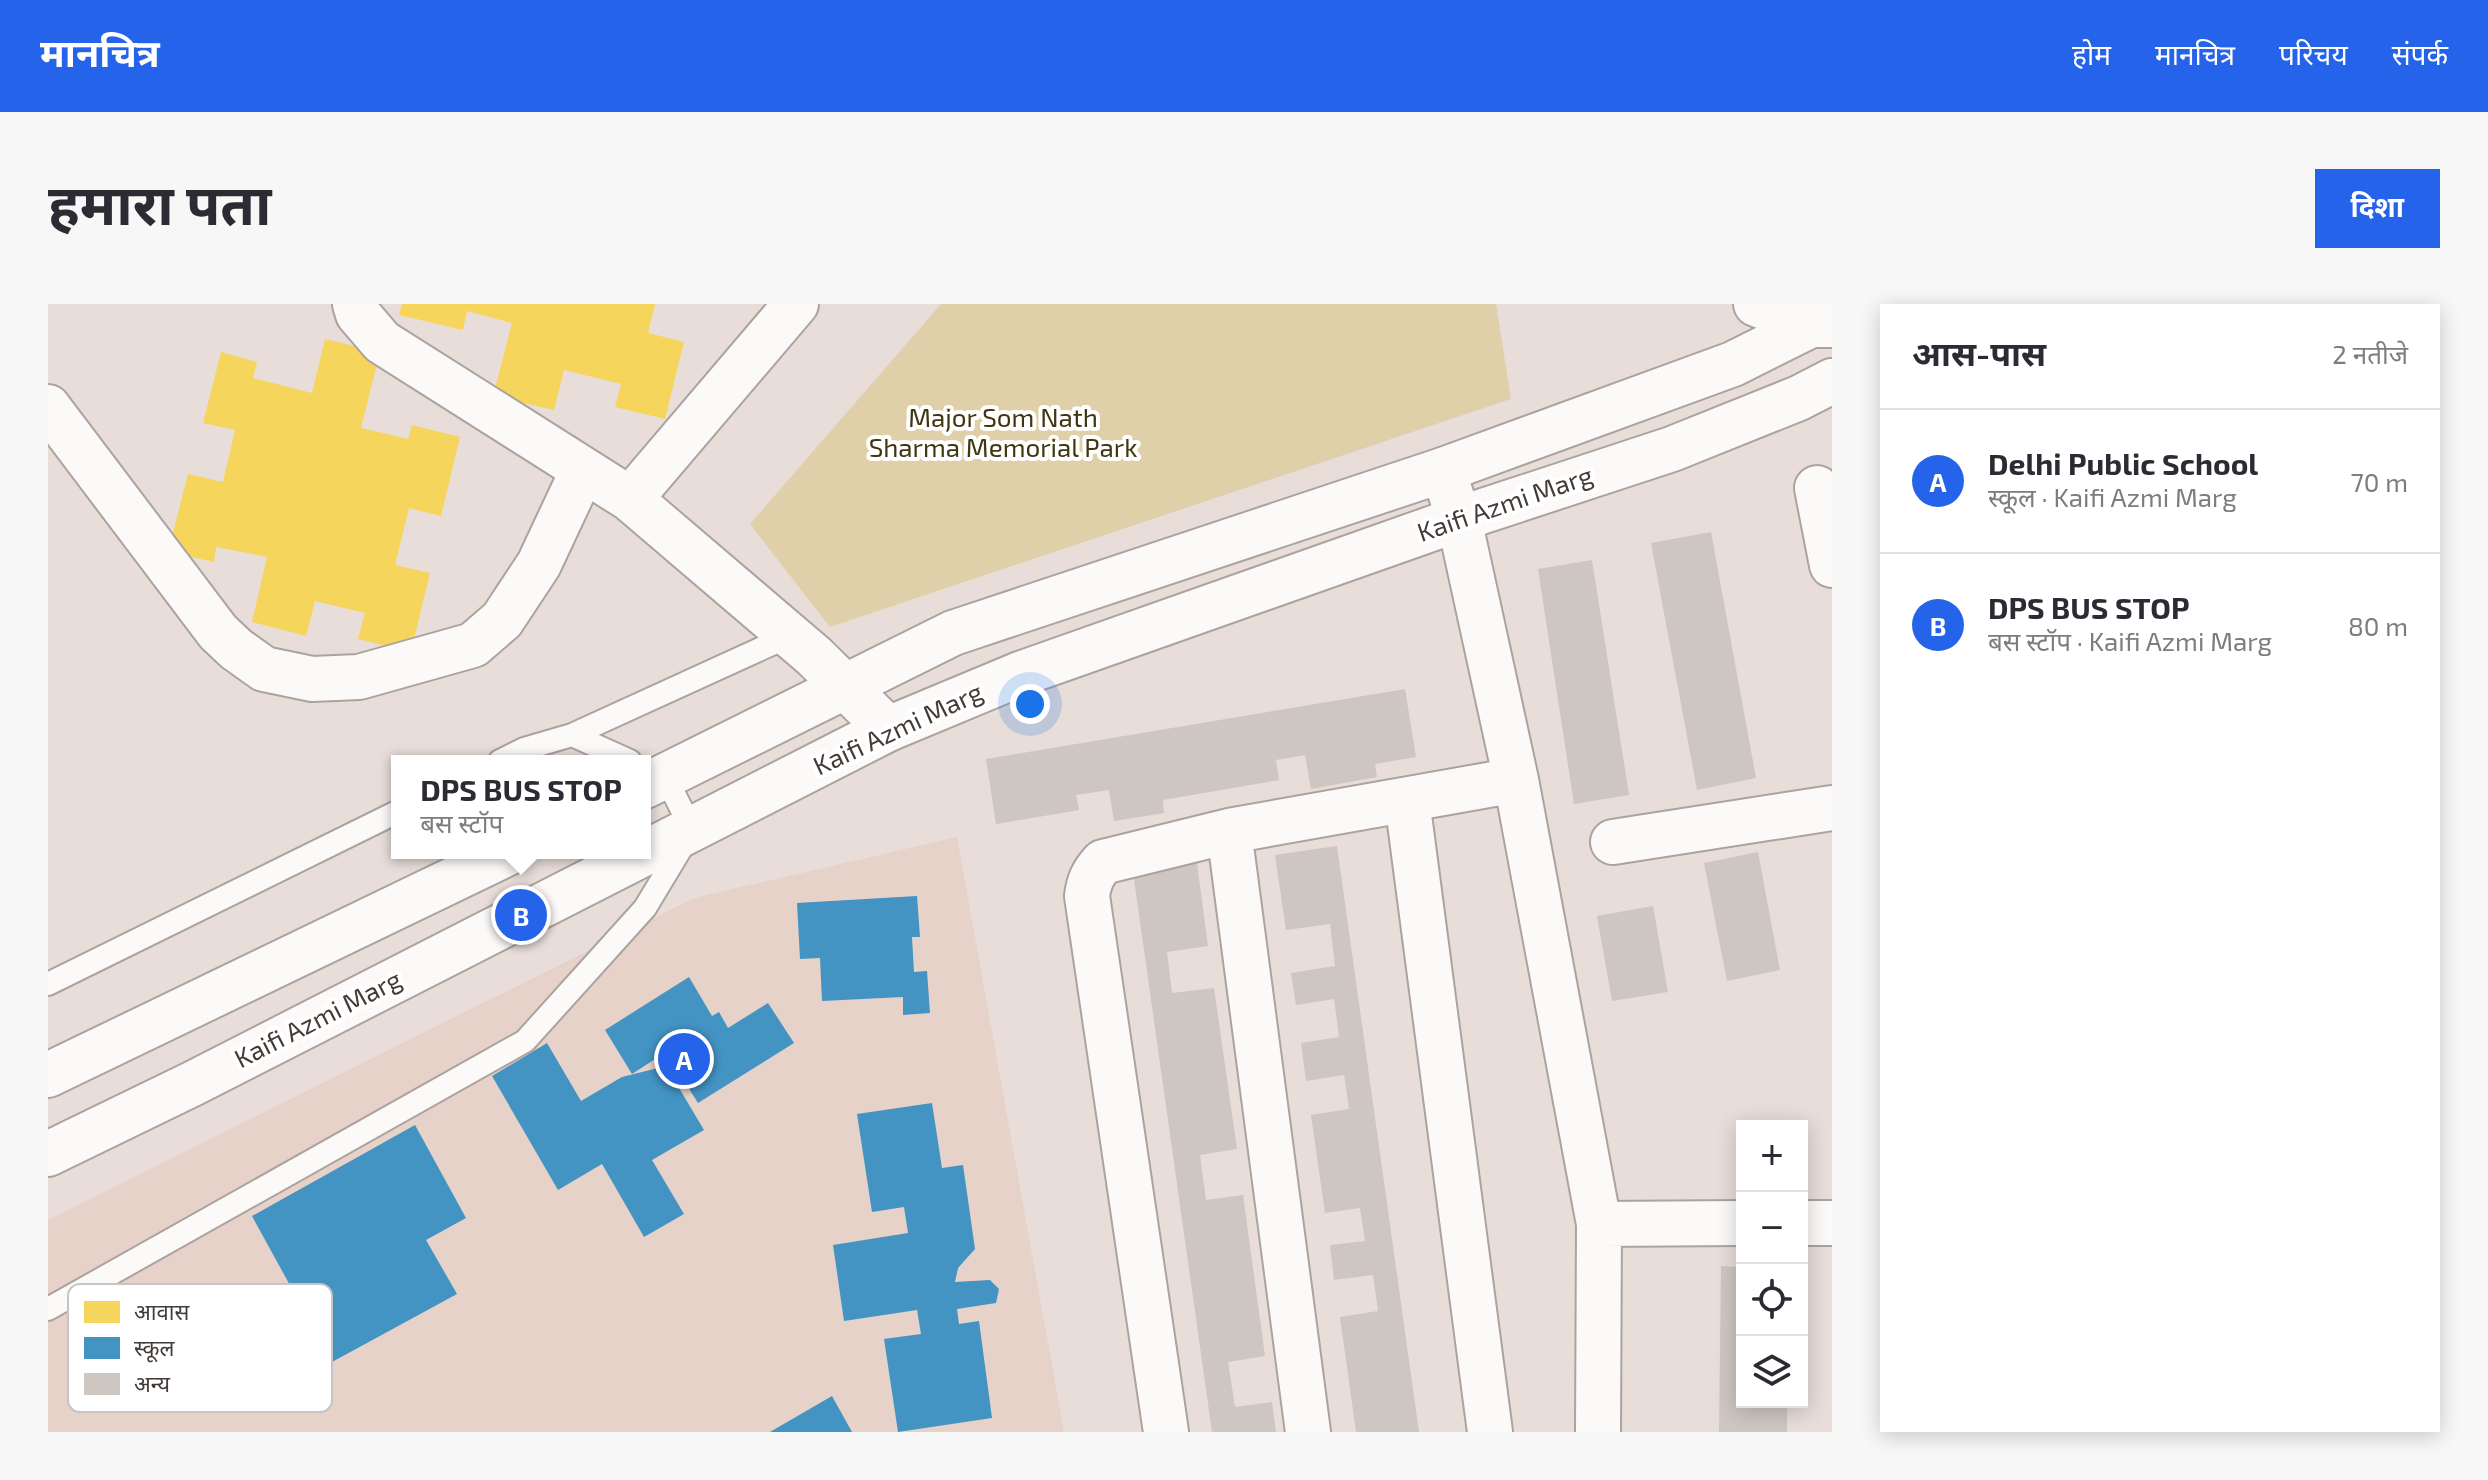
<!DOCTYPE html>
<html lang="hi">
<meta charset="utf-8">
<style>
body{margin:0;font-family:"Exo 2","Noto Sans Devanagari",sans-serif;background:#f7f7f7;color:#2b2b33}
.controls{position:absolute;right:24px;bottom:24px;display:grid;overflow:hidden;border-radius:0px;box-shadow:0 4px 20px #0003}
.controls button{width:72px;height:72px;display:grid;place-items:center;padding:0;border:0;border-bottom:2px solid #e1e1e2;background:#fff;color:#2b2b33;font:40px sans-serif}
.you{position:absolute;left:982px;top:400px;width:28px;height:28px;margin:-20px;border:6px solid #fff;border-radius:50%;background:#1a73e8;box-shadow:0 0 0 12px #1a73e833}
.badge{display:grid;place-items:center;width:52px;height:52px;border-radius:50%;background:#2563eb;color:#fff;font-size:26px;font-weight:700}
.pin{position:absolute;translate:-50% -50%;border:4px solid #fff;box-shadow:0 2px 8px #0006}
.popup{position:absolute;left:343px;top:451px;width:260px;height:104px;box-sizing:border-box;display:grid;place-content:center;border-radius:0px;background:#fff;filter:drop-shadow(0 2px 6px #0005);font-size:26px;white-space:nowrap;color:#7c7c81}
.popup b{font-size:30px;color:#2b2b33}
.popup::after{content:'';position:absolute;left:50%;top:100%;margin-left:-16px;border:16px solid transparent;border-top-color:#fff}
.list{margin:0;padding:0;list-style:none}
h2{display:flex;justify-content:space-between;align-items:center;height:104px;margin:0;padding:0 32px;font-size:34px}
h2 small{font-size:26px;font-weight:400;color:#7c7c81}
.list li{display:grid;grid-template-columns:52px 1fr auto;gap:24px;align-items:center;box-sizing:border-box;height:144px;padding:0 32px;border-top:2px solid #e1e1e2}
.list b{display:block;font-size:30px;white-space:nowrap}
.list p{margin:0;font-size:26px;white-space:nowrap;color:#7c7c81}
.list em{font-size:26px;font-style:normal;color:#7c7c81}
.icon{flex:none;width:44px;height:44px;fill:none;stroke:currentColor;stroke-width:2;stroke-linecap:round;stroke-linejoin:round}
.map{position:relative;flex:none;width:1784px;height:1128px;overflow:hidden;border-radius:0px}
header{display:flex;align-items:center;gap:48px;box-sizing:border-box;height:112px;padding:0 40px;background:#2563eb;color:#fff}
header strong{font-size:38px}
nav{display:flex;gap:44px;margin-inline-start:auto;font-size:28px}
.intro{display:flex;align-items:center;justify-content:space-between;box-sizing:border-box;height:192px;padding:0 48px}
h1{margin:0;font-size:56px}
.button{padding:20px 36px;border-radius:0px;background:#2563eb;color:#fff;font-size:28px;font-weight:700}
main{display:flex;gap:48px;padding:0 48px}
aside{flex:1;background:#fff;border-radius:0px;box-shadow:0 4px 20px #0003}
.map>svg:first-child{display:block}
</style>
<header>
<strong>मानचित्र</strong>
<nav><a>होम</a><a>मानचित्र</a><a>परिचय</a><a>संपर्क</a></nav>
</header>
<div class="intro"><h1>हमारा पता</h1><a class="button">दिशा</a></div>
<main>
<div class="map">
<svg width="1784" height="1128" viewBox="0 0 1784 1128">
<rect width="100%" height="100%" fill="#e8ddd8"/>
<path fill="#e6d2c8" d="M909,533L1016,1128H0V916L646,594Z"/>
<path fill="#dfd0aa" d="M893,0H1448L1463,95L782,323L702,220Z"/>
<path fill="#f6d55c" d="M354,0H607L600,29L636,38L617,115L567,103L573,80L516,66L506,106L445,92L464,19L419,7L415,26L351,11Z
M277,35L332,48L313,124L360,135L364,121L412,133L393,212L361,204L347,261L382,269L363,348L310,335L317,309L267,297L258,332L204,318L219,253L168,243L166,258L120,248L140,170L175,178L187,126L155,119L173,48L209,58L205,74L264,89Z"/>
<path fill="#4393c3" d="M869,592L872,633H864L866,668L879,667L882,709L855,711V693L774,697L772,654L752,655L749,599Z
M641,673L664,712L671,708L680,724L720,699L746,739L650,799L618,748L584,770L557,726Z
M499,739L533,797L574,773L618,762L656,826L604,856L636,910L596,933L554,860L510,886L444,772Z
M884,799L894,864L915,861L927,945L910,964L907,978L942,976L951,985L948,999L909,1005L911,1020L931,1017L944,1114L850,1128L836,1035L873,1030L869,1006L796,1017L785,941L860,929L856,903L824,908L809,810Z
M367,821L418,914L378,936L409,990L284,1058L204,912Z
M784,1092L804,1128H722Z"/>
<path fill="#cec6c1" d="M1663,228L1708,474L1649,486L1603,239Z
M1544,256L1581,491L1526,500L1490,265Z
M1357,385L1368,453L1327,460L1329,473L1263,485L1257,451L1228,456L1231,476L1115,496L1116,509L1066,517L1061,486L1028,491L1031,506L948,520L938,455Z
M1289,542L1371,1128H1308L1292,1013L1330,1007L1325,971L1286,976L1282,941L1317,937L1312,904L1277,909L1263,811L1301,805L1296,771L1258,777L1253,739L1291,733L1286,695L1248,701L1243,669L1287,662L1282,620L1238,626L1227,551Z
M1710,548L1732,666L1679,677L1656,559Z
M1149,559L1160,642L1119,648L1124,689L1166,684L1189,845L1152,851L1158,896L1195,891L1217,1052L1180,1058L1187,1103L1224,1098L1228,1128H1164L1085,568Z
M1605,602L1620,688L1564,697L1549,612Z
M1673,962L1694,963V1098H1739V1128H1671Z"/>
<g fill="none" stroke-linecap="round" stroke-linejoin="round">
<defs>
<path id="service" d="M524,431L741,332
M452,457L476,445L524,431L582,457
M0,680L349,508
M0,1005L477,737L597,604L644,526L617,472L612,470"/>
<path id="minor" d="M307,0L310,10L334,38L582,195L748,0
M0,103L170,328L188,345L216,365L264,375L311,373L425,341L454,316L491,260L535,166
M1395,166L1411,215L1468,476L1551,920L1550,1128
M1769,184L1784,261
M582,195L766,352L840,425
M1359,496L1442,1128
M1181,527L1260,1128
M1565,538L1784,504
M1754,919H1784
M1551,920L1694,919
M1118,1128L1039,592C1041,577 1045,569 1055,558L1181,527L1468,476"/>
<path id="tertiary" d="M1708,0L1763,21H1782
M597,482L905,329L1395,166L1685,60L1763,21
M0,771L460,549
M0,850L144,780L840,425L972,370L1411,215L1624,145L1751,94L1784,77"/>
</defs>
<use href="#service" stroke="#aca39f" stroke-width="26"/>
<use href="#minor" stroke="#aca39f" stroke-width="48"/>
<use href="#tertiary" stroke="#aca39f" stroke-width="48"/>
<use href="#service" stroke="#fcfaf9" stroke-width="22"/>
<use href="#minor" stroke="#fcfaf9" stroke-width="44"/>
<use href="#tertiary" stroke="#fcfaf9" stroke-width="44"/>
</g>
<g text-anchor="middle" stroke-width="8" stroke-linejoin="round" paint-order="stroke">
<g font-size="26" fill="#403611" stroke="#fff">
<text x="955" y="123">Major Som Nath<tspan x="955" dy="30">Sharma Memorial Park</tspan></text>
</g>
<g font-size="26" fill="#433b37" stroke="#fff">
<text transform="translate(1457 200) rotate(-19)" y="9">Kaifi Azmi Marg</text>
<text transform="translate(850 425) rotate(-25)" y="9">Kaifi Azmi Marg</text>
<text transform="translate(270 715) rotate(-27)" y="9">Kaifi Azmi Marg</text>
</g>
</g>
<rect x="20" y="980" width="264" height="128" rx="12" fill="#fff" stroke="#c7c4c3" stroke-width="2"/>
<rect x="36" y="997" width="36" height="22" fill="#f6d55c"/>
<rect x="36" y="1033" width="36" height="22" fill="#4393c3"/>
<rect x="36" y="1069" width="36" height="22" fill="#cec6c1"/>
<g font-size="22" fill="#433b37">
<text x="86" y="1016">आवास</text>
<text x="86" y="1052">स्कूल</text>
<text x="86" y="1088">अन्य</text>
</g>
</svg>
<div class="controls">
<button>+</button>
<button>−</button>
<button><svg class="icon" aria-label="locate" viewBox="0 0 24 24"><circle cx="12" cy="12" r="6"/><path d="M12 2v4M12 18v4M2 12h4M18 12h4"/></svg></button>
<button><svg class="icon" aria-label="layers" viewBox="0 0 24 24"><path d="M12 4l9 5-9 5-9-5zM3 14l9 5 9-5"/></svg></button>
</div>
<div class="you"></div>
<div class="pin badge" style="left:636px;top:755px">A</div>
<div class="pin badge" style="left:473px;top:611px">B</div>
<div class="popup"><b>DPS BUS STOP</b>बस स्टॉप</div>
</div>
<aside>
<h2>आस-पास<small>2 नतीजे</small></h2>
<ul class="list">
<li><span class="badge">A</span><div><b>Delhi Public School</b><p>स्कूल · Kaifi Azmi Marg</p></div><em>70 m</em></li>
<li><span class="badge">B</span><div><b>DPS BUS STOP</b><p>बस स्टॉप · Kaifi Azmi Marg</p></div><em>80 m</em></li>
</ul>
</aside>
</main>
